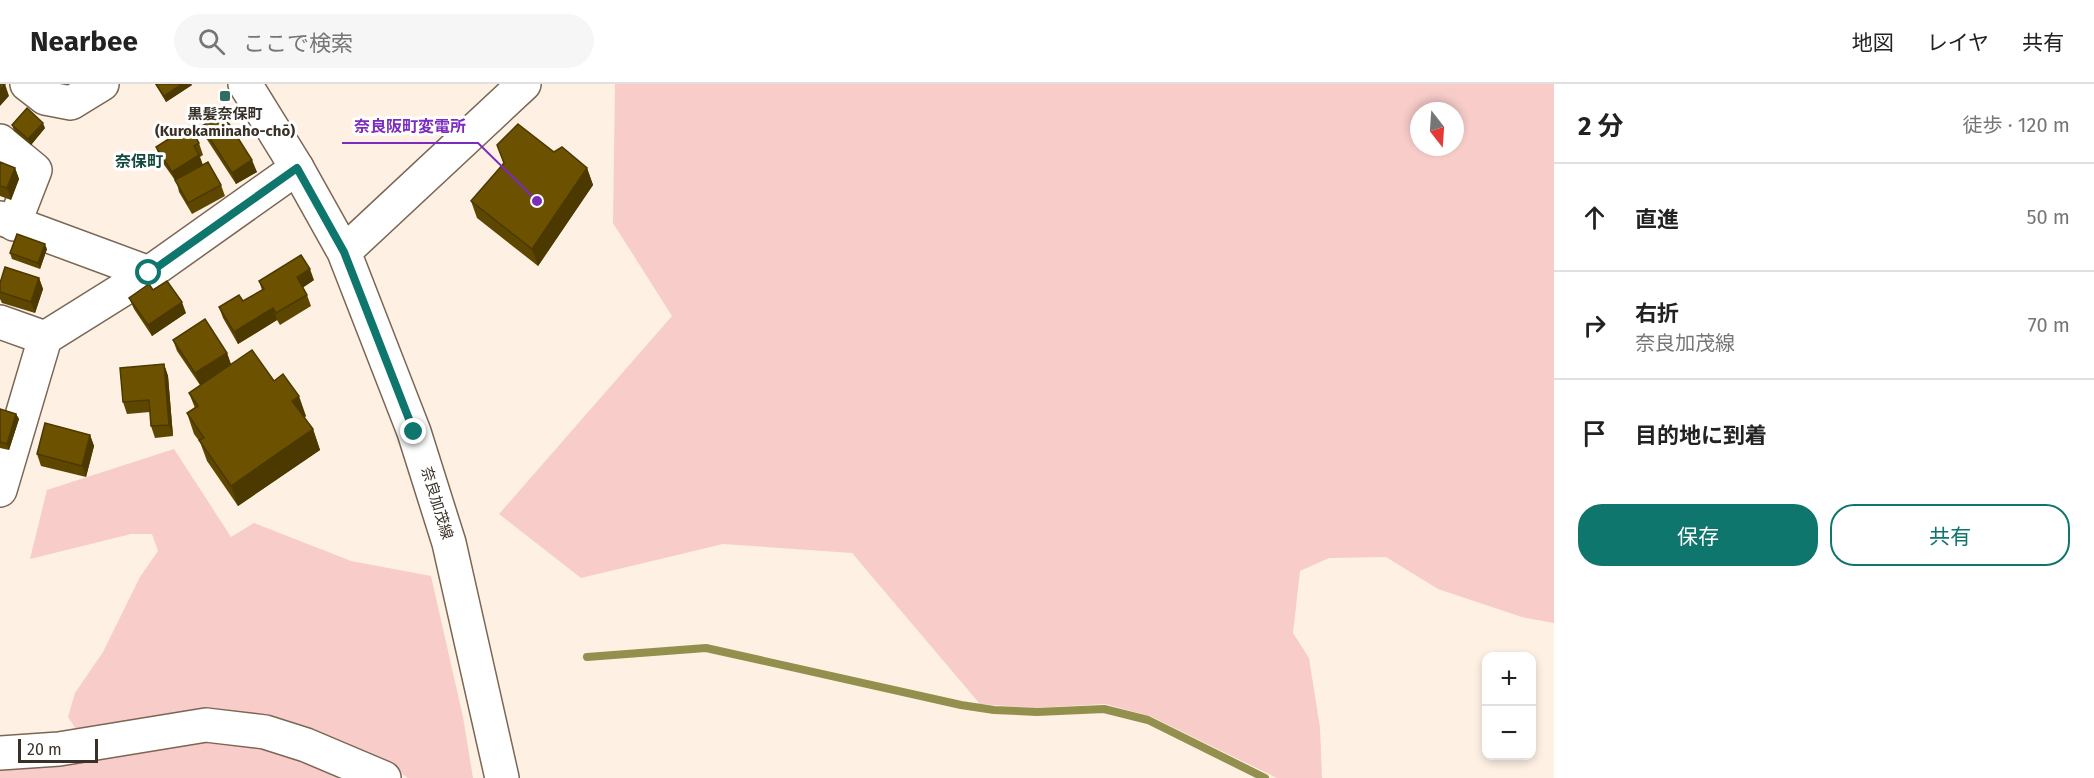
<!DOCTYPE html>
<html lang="ja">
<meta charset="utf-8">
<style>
body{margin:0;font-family:"Fira Sans","Noto Sans JP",sans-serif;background:#f6f6f6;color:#222}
.controls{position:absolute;right:18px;bottom:18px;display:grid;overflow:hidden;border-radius:12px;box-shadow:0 3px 9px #0003}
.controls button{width:54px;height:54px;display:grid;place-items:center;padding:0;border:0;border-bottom:2px solid #e0e0e0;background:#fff;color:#222;font:30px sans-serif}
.compass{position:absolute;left:1410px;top:18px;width:54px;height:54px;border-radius:50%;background:#fff;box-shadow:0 3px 9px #0003;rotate:163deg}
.scale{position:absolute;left:18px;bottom:15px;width:80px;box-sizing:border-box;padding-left:6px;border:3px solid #393128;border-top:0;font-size:16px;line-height:21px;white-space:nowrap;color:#393128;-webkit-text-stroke:4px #fff;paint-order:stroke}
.stop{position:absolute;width:18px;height:18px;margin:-14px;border:4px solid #0f766e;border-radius:50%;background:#fff}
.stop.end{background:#0f766e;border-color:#fff;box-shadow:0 2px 6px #0008}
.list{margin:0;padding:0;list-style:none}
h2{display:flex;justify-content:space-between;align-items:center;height:78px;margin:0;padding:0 24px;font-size:26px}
h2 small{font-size:20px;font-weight:400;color:#767676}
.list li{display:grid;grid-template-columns:39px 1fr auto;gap:18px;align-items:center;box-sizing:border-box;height:108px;padding:0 24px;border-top:2px solid #e0e0e0}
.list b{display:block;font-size:22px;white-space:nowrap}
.list p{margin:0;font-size:20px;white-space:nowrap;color:#767676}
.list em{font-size:20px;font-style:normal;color:#767676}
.actions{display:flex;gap:12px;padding:18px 24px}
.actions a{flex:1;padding:14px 0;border:2px solid #0f766e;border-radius:24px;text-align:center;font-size:21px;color:#0f766e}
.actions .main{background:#0f766e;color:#fff}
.icon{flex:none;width:33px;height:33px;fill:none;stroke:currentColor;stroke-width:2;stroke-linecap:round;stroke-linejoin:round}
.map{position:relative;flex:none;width:1554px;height:694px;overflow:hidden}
header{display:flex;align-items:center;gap:36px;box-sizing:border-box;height:84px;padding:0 30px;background:#fff;border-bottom:2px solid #e0e0e0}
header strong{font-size:28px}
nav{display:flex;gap:33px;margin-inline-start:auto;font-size:21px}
.search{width:420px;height:54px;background:#f6f6f6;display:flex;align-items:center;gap:15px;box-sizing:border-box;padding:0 21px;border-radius:33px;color:#767676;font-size:22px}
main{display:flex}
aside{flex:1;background:#fff}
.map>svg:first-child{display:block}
</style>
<header>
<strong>Nearbee</strong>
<div class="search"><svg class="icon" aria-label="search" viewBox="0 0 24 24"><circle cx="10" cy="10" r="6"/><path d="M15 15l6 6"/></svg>ここで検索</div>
<nav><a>地図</a><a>レイヤ</a><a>共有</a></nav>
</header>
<main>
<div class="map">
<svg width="1554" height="694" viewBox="0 0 1554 694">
<rect width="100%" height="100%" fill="#fef0e3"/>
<path fill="#f7ccc9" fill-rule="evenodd" d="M615,0H1554V539L1522,533L1438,505L1386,473L1329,474L1300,487L1293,549L1309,574L1320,644L1322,694H1277L1150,632L1105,620L1033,624L980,620L852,469L723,460L581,494L499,430L672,232L613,139ZM1419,27H1455V63H1419Z
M174,365L231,453L254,439L351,477L431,492L463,633L473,694H408L398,687L342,660L173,630L76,645L68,633L75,609L103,568L140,493L158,467L152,450H131L30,475L47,406Z
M244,652L362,694H0V684Z"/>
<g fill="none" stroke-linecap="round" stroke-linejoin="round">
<path stroke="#92904c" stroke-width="8" d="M587,573L706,564L961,621L994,626L1037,628L1104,625L1148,636L1265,694"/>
<defs>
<path id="minor" d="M27,0L45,14L71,19L102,0
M0,57L35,86L14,140
M0,134L149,189
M0,238L45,254L149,189L297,84
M0,406L45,254
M0,669L59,665L206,641L265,648L306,661L384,694"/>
<path id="major" d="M245,0L297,84L344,168L414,348L449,459L502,694
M344,168L524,0"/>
</defs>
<use href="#minor" stroke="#7a6653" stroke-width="36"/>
<use href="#major" stroke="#7a6653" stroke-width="36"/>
<use href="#minor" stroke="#fff" stroke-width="33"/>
<use href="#major" stroke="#fff" stroke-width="33"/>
</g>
<path fill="#5d4700" d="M155,0H191L192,1L166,18Z
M220,38L257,88L236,100L206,54L202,42Z
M12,41L45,44L31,61L14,47Z
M199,59L203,71L200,73L203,81L221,101L225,112L192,130L179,108L177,99L160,75L156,63Z
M497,61L554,68L587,84L593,101L538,182L477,134L471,117L504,80Z
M0,78L15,84L19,95L11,116L0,112Z
M47,165L40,185L12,175L10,169Z
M39,194L43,205L35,229L2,219L0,215V199Z
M314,196L303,203L307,211L311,222L280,241L277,236L238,260L223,234L219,223L243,217L262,206L259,197Z
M153,206L186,229L152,252L134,225L129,214Z
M173,256L227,269L231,280L274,297L306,332L304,334L313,345L320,366L238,422L207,377L200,358L194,350L187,329L195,324L189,309L226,283L200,301L177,267Z
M164,280L168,292L173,352L155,354L151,342L150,328L127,330L123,318Z
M0,325L16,330L19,335L9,366L0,364Z
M90,351L94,362L86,393L41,382L37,370Z"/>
<path fill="#4c3900" d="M5,0L9,12L0,22V6Z
M182,0H191L192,1L166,18L164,12Z
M43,39L45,44L31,61L28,55Z
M199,71L203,82L175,96L176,100L172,88Z
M252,76L257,88L236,100L232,89Z
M15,84L19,95L11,116L7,104Z
M587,84L593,101L538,182L532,165Z
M45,160L47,165L40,185L38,179Z
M310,185L314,196L301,205L297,193Z
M39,194L43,205L35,229L31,218Z
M182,218L186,229L152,252L148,241Z
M273,224L277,236L238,260L234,248Z
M227,269L231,281L200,301L195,289Z
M164,280L168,292L173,352L169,341Z
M299,312L306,332L300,337L292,317Z
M16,330L19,335L9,366L7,360Z
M313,345L320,366L238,422L231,402Z
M90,351L94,362L86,393L82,382Z"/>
<path fill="#6c5200" stroke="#4c3900" stroke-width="1.5" d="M0,0H5L0,6Z
M156,0H182L164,12Z
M27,24L43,39L28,55L12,41Z
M217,33L220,38L226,35L252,76L232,89L202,42Z
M518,40L554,68L562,63L587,84L532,165L471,117L504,79L497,61Z
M189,42L199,59L194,62L199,71L172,88L156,63Z
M0,78L15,84L7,104L0,102Z
M208,78L221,101L188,119L175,96Z
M17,150L45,160L38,179L10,169Z
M301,171L310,185L297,193L307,211L276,229L273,224L234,248L219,223L239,211L243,217L264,205L259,197Z
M5,183L39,194L31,218L0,208V199Z
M167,197L182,218L148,241L129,214L149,200L153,206Z
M205,235L227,269L195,289L173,256Z
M252,266L274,297L283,290L299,312L292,317L313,345L231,402L199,356L204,354L187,329L198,322L189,309Z
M164,280L169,341L151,342L149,316L123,318L120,284Z
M0,325L16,330L7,360L0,358Z
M45,339L90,351L82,382L37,370Z"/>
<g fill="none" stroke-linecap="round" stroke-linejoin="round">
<path stroke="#0f766e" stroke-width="8" d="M149,189L297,84L344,168L414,348"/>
</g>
<rect fill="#2e6f5f" stroke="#fff" stroke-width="2" x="219" y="6" width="12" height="12" rx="3"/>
<g text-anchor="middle" stroke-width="6" stroke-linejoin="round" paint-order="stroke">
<g font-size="15" font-weight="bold" fill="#393128" stroke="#fff">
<text x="225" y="35">黒髪奈保町<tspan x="225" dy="17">(Kurokaminaho-chō)</tspan></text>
</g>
<g font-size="15" fill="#393128" stroke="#fff">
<text transform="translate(437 419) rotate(73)" y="5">奈良加茂線</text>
</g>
<g font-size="16" font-weight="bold" fill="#14493d" stroke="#fff">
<text x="139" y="83">奈保町</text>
</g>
</g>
<path fill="none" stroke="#7b2cbf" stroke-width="2" d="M537 117L478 59H342"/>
<circle fill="#7b2cbf" stroke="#fff" stroke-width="2" cx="537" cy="117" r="6"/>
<g font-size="16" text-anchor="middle" font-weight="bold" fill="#7b2cbf" stroke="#fff" stroke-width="6" stroke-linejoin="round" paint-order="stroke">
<text x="410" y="48">奈良阪町変電所</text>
</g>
</svg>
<div class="controls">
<button>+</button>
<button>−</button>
</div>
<svg class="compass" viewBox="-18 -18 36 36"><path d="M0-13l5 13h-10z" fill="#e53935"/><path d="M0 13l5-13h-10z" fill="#767676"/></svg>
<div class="scale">20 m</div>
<div class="stop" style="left:149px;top:189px"></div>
<div class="stop end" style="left:414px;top:348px"></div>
</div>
<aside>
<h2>2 分<small>徒歩 · 120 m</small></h2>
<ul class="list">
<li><svg class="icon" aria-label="ahead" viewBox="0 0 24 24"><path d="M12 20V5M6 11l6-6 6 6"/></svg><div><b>直進</b></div><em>50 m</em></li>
<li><svg class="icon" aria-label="right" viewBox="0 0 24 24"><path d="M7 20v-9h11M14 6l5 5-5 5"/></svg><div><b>右折</b><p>奈良加茂線</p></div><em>70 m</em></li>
<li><svg class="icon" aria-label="arrive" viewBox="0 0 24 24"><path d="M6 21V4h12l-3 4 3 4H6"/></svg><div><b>目的地に到着</b></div></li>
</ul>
<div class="actions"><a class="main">保存</a><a>共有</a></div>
</aside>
</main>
